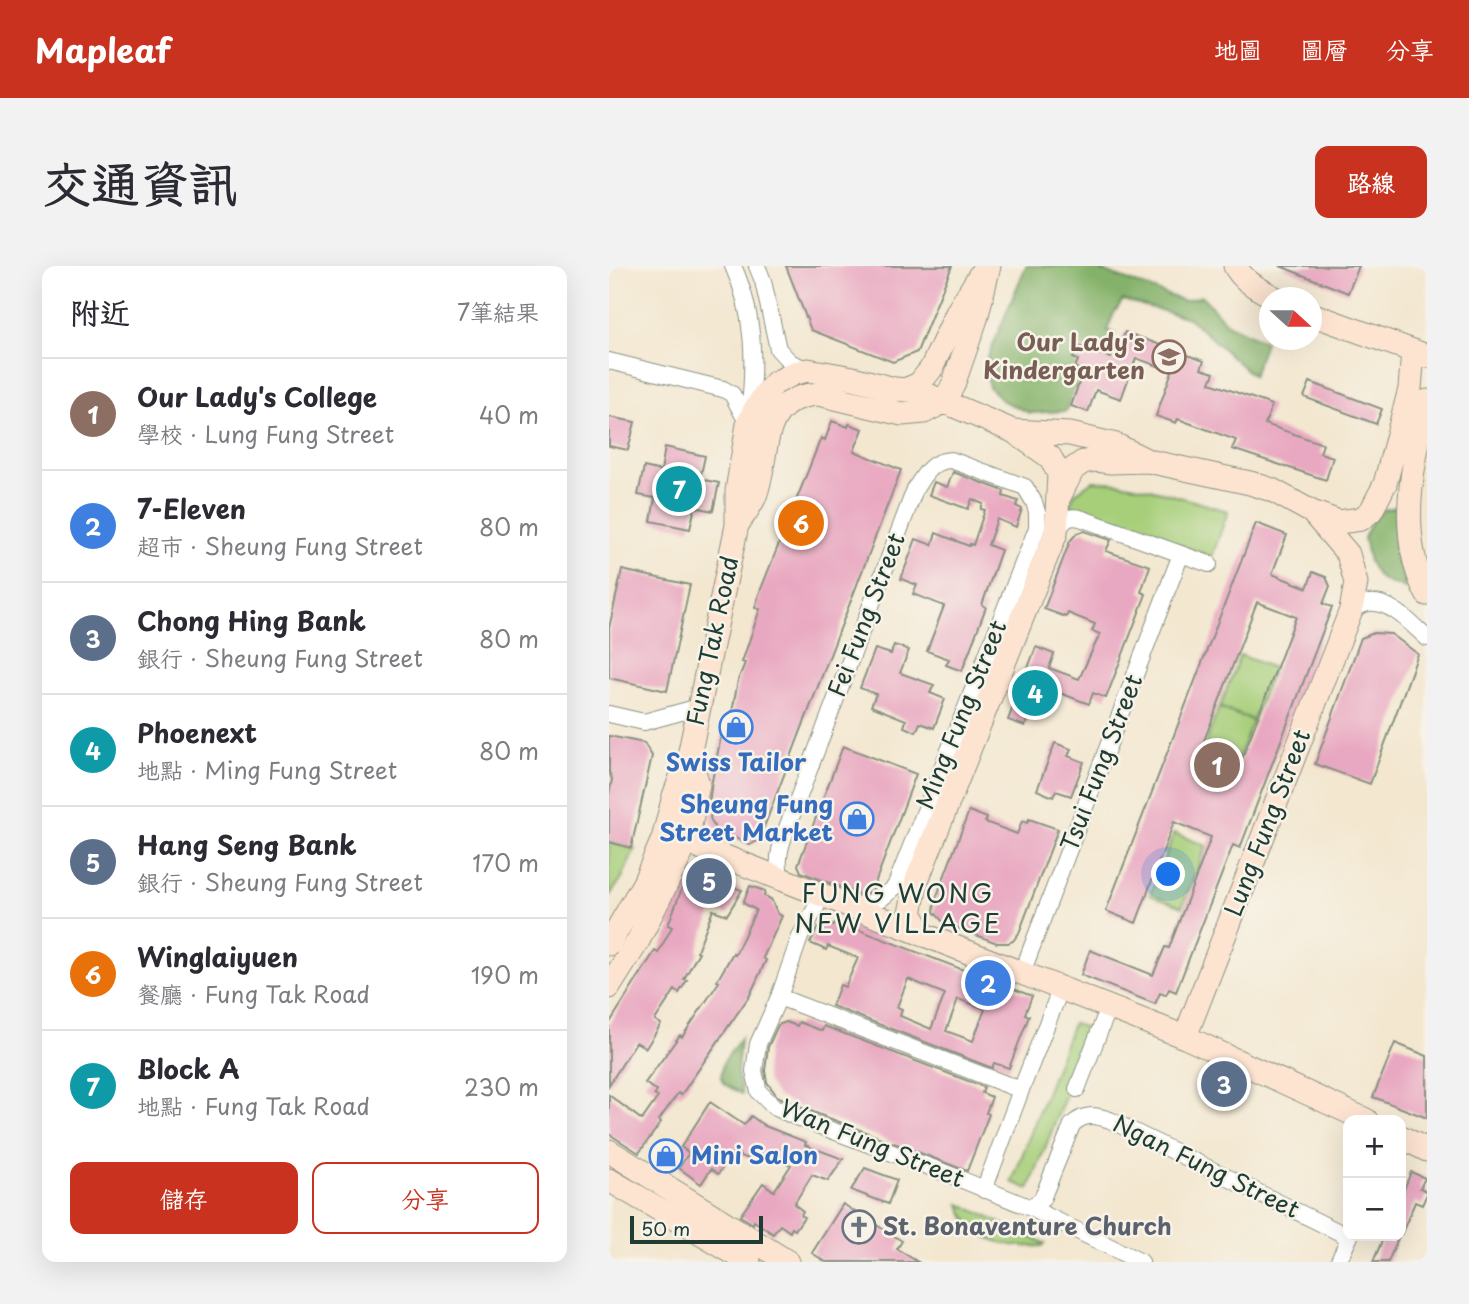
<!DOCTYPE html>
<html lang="zh-TW">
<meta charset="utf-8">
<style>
body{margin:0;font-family:"Playpen Sans","LXGW WenKai TC",sans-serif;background:#f2f2f3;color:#2b2b33}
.controls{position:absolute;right:21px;bottom:21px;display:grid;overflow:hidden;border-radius:14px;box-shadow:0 7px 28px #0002}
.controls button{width:63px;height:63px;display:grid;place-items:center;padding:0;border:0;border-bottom:2px solid #e1e1e2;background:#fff;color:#2b2b33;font:35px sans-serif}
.compass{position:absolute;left:650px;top:21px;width:63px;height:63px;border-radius:50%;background:#fff;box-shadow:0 7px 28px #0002;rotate:111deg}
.scale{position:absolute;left:21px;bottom:18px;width:133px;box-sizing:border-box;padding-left:7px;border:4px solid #1f3d34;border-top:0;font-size:19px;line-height:24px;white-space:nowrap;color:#1f3d34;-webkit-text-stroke:5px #f7f3e8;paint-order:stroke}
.you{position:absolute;left:560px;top:609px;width:24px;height:24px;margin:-18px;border:5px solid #fff;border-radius:50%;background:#1a73e8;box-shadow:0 0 0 10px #1a73e833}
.badge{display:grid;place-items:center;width:46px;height:46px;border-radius:50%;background:#c8321e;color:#fff;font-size:23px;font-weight:700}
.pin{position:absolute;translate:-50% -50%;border:4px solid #fff;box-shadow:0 2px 7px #0006}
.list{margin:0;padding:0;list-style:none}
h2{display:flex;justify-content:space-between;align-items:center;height:91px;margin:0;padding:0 28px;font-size:30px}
h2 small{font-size:23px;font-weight:400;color:#7c7c81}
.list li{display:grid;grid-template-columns:46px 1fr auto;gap:21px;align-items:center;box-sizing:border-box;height:112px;padding:0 28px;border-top:2px solid #e1e1e2}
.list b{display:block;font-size:26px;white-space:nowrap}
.list p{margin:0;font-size:23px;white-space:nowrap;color:#7c7c81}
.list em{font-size:23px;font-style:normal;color:#7c7c81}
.actions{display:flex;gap:14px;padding:21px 28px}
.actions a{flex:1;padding:16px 0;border:2px solid #c8321e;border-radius:14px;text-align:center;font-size:24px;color:#c8321e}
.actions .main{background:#c8321e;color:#fff}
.map{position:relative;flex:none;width:818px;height:996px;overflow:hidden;border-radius:14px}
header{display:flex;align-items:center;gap:42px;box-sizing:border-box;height:98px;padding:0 35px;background:#c8321e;color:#fff}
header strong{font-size:33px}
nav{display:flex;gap:38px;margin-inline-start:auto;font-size:24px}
.intro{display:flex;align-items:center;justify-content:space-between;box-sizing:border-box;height:168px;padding:0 42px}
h1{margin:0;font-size:49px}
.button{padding:18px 32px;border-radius:14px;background:#c8321e;color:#fff;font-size:24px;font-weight:700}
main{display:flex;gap:42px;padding:0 42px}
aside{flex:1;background:#fff;border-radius:14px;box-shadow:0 7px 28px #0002}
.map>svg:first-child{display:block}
</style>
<header>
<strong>Mapleaf</strong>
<nav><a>地圖</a><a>圖層</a><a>分享</a></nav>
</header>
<div class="intro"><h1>交通資訊</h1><a class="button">路線</a></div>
<main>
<aside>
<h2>附近<small>7筆結果</small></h2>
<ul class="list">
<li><span class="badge" style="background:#8d6e63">1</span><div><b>Our Lady's College</b><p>學校 · Lung Fung Street</p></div><em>40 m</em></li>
<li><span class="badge" style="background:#3f7fe0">2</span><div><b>7-Eleven</b><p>超市 · Sheung Fung Street</p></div><em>80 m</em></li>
<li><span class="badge" style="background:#5c6f8a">3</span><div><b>Chong Hing Bank</b><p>銀行 · Sheung Fung Street</p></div><em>80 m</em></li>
<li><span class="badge" style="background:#0f9aa8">4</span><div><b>Phoenext</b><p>地點 · Ming Fung Street</p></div><em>80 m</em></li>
<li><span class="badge" style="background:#5c6f8a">5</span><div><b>Hang Seng Bank</b><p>銀行 · Sheung Fung Street</p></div><em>170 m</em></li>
<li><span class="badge" style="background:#e8710a">6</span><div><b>Winglaiyuen</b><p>餐廳 · Fung Tak Road</p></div><em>190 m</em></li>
<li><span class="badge" style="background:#0f9aa8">7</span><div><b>Block A</b><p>地點 · Fung Tak Road</p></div><em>230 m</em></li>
</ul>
<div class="actions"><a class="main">儲存</a><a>分享</a></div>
</aside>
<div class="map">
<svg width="818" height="996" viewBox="0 0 818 996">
<rect width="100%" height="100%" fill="#f7f3e8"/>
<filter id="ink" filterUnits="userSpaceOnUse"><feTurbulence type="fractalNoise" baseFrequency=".0143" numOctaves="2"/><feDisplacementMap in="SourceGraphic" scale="14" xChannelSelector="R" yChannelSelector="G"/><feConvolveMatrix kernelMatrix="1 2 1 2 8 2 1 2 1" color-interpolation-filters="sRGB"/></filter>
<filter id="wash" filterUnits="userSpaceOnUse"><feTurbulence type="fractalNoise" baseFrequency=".00686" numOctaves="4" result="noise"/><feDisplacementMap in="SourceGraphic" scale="28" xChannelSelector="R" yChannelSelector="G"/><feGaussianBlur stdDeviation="1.57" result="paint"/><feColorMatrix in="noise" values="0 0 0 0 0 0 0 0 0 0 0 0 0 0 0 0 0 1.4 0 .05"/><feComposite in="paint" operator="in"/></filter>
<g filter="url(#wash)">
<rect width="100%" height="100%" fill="#f3e7d0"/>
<path fill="#a7cf7a" stroke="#638657" stroke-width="2" d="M484,215C530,216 575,233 619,245L603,291L460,240L466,227Z
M631,389L664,402L644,454L611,441Z
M610,442L644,455L623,507L590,494Z
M565,567L597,580L573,641L541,629Z
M0,576L26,583L12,614L0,630Z
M464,757L482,764L420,923L403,916Z
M351,938L436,978L433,980C400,982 361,975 351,938Z"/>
<path fill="#85b26a" stroke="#52784f" stroke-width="2" d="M417,0H480L575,35L593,30L618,58L656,76L644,110L580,52L514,34L505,47L498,64L506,68L484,127L466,121L457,145L421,147L394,135L380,121L375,100Z
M786,241V273L796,322L780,317L769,311L760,296L755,272L763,255L774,244Z
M131,773L128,807L133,828L115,818L112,812L114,797Z"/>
<g id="blocks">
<path fill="#e9a8c1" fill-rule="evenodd" d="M177,0H343L308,86L284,96L202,64Z
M671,0H750L739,27Z
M516,66L595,95L592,103L605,107L601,117L663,139L656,158L714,178L711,187L724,191L717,214L623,183L627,174L569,153L567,157L547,150L563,105L527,92L512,133L487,124L479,146L462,140L474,105L466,102L469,94L464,92L469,80L502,92L504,87L508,88Z
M701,116L773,143L767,158L695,131Z
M0,151L26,156L19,184L0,180Z
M223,155L239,161L240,158L254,163L245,185L292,204L150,574L141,579L106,563L101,552L104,538L100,537L103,515L116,451L122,452L129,414L136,397L133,396L151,343L146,342L150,328L212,172L216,174Z
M56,181L96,190L91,213L110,217L104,245L86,241L81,263L42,255L46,232L29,229L35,201L52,205Z
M344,206L395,225L394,230L409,235L407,240L413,243L407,261L388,253L379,279L392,284L373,339L377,341L353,405L337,399L340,393L318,385L335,340L304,328L308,319L292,313L307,273L323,279L327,267L360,280L361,278L364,279L376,244L372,243L374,238L363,233L359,243L320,229L325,216L338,221Z
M647,257L678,269L663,308L698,322L704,306L717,311L721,320L714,338L723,341L631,582L624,579L567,726L560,723L557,729L551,727L546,738L472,709L481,684L544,709L556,681L560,682L602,571L565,556L527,657L497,645ZM648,336L687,351L624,516L585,501Z
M475,265L502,274L497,285L541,300L532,326L537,328L497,432L484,427L480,438L443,424L437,439L434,438L429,455L420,452L416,460L399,454L427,381L445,388L440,402L470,413L491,368L483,365L486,358L459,347L457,351L435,343L461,275L468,267Z
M13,304L81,319L58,425L0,412V362Z
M765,367L782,368L809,388L761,518L706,498L752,372Z
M285,379L300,384L291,407L325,419L321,427L336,433L325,462L311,457L307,466L295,461L297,454L262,440L267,428L251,422L266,383L282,388Z
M0,470L35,477L43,490L22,582L0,576V529L3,513L0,506Z
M446,477L462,483L459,490L475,496L462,530L447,525L444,531L428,524Z
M234,480L307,508L263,625L252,629L192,606L189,599Z
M360,545L378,552L376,556L408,568L413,555L418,557L420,553L449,563L410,667L404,675L399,677H388L335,657L325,646L326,635Z
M95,604L113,611L111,617L133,624L118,649L104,644L88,685L90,686L75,713L78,714L70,727L66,724L46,754L52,758L37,782L27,776L0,819V758L46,685L49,687L63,661L59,659L77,612L81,614Z
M141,620L156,625L155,630L162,633L169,648L173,650L154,692L157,694L141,729L72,829L69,827L50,854L52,856L30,887L0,868V829L33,854L49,831L45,829L48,825L36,817L71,769L73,771L110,716L108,715L124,687L126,689L147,644L134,637Z
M214,657L224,660L225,658L231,660L232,657L423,730L416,748L420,750L400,802L385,797L383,802L223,740L231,719L236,721L249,692L219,680L217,684L201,677L209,661L212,662ZM299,713L336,728L322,763L291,750L293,743L288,741ZM349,733L376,743L364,775L337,765Z
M177,756L188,760L190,756L213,765L215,760L375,821L373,827L383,831L377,847L380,848L358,905L191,841L168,830L158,816L156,805L159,781L169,759Z
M786,777L818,790V852L764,831Z
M101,836L135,859L142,850L156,860L197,876L196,879L234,893L219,915L203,909L185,938L194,945L192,949L195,951L186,964L183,962L181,966L171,959L164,968L145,955L144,958L131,950L154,917L165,925L182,899L152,888L148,896L124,887L109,908L102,903L92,918L70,902L80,887L72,881Z
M256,902L288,914L279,938L242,924Z
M802,906L816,912L811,922L818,925V928L813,939L806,936L792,969V931Z
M234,938L293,975L288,983L309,996H217L203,987Z
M775,970H790L779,996H764Z"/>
</g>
</g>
<g filter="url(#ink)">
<use href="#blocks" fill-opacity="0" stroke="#899282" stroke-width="2"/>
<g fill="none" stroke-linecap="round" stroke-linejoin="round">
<defs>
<path id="street" d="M124,0C146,48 146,97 140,149
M148,0L154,15L169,83L181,96L199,104
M0,95L114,123L123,128L139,158
M447,267C454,256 457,249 471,252L600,298
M742,344C747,342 754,338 759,337C782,334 803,359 818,372
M0,448L35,456L90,441
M172,612C164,589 178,563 186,541L306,223C316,207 322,195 342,194L416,221L425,236L428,246V262L286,621L273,632L248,642
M213,630L191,671L170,731L149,778L145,805L150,826L165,841L187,851L329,904L422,942L532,996
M413,707L572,288
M170,731L412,824L375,924
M414,819L448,732
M468,823L496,751
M422,942L433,933L463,859C475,847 486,849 501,854L740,971
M729,996L741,970"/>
<path id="secondary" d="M626,0C635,16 650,23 666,32
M702,48L818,90
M298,123L310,118L322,103L349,45L372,7
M818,135C804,196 787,269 818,328
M451,229L464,203L474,196L487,194L502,196L539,195L641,217L663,224L703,246L730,256L752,253L762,245L776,218L801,123L804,85
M128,259C134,250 142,240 146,230C162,189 147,132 210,128L293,148L315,146L336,135L344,119L367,53L380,0
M59,555L78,576L576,771L757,854
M314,669L301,647L308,614L447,267L450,208L441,191L404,165
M0,678L35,617L54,573L65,530L80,490L128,259V225L139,158L145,145L155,129L166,117L186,107L199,104L244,112L286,123L310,125L404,165L461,168L507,179L539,195
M0,721L29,675L78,576L89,518L80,490
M576,771L742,344L747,317L739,288L703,246
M792,871L818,884
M0,885L179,996
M0,914L140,996"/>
</defs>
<use href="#street" stroke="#899282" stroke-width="18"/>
<use href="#secondary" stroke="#899282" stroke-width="25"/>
<use href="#street" stroke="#fff" stroke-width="16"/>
<use href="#secondary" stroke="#fde4d1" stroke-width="23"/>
</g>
</g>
<defs>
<symbol id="school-ring" viewBox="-11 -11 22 22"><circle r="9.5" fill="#f7f3e8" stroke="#8d6e63" stroke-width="1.5"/><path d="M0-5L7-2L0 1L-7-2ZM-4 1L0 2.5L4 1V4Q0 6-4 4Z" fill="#8d6e63"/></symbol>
<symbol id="shop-ring" viewBox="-11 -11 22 22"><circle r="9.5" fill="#f7f3e8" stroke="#3f7fe0" stroke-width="1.5"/><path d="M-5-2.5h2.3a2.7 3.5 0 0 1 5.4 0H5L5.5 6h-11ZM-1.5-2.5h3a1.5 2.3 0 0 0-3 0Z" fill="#3f7fe0"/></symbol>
<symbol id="church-ring" viewBox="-11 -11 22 22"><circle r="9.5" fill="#f7f3e8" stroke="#6b7280" stroke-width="1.5"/><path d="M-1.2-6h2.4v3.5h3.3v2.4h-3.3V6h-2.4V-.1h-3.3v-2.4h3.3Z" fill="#6b7280"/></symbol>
</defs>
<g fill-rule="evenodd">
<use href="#school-ring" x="541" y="72" width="38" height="38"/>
<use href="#shop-ring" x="108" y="442" width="38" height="38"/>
<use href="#shop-ring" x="229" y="534" width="38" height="38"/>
<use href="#shop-ring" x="38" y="871" width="38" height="38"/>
<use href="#church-ring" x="231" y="942" width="38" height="38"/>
</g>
<g text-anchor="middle" stroke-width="5" stroke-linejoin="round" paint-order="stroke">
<g font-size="24" font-weight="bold" fill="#785e54" stroke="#f7f3e8" text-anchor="end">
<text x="536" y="85">Our Lady's<tspan x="536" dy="28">Kindergarten</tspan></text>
</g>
<g font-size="24" fill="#1f3d34" stroke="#f7f3e8">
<text transform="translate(258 349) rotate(-69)" y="8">Fei Fung Street</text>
<text transform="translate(104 375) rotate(-78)" y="8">Fung Tak Road</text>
<text transform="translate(353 449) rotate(-68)" y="8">Ming Fung Street</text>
<text transform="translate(493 497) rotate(-69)" y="8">Tsui Fung Street</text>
<text transform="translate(659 557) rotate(-69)" y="8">Lung Fung Street</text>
<text transform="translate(263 878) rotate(22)" y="8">Wan Fung Street</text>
<text transform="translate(597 901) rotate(26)" y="8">Ngan Fung Street</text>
</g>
<g font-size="24" font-weight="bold" fill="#366cbe" stroke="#f7f3e8">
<text x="127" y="505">Swiss Tailor</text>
<text x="224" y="547" text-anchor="end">Sheung Fung<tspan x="224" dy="28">Street Market</tspan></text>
<text x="82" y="898" text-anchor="start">Mini Salon</text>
</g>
<g font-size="24" font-weight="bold" fill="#5b616d" stroke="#f7f3e8" text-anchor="start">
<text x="274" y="969">St. Bonaventure Church</text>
</g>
<g font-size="26" letter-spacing="2" fill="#1f3d34" stroke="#f7f3e8">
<text x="289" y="637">FUNG WONG<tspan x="289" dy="30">NEW VILLAGE</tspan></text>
</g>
</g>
</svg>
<div class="controls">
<button>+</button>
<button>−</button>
</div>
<svg class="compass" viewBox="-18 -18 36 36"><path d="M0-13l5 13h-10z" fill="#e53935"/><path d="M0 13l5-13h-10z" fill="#7c7c81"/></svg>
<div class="scale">50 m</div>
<div class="you"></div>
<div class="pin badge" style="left:608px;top:499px;background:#8d6e63">1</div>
<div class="pin badge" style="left:379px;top:717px;background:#3f7fe0">2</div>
<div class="pin badge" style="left:615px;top:818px;background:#5c6f8a">3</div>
<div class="pin badge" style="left:426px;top:427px;background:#0f9aa8">4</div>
<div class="pin badge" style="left:100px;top:615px;background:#5c6f8a">5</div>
<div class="pin badge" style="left:192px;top:257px;background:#e8710a">6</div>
<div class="pin badge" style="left:70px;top:223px;background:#0f9aa8">7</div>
</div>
</main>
